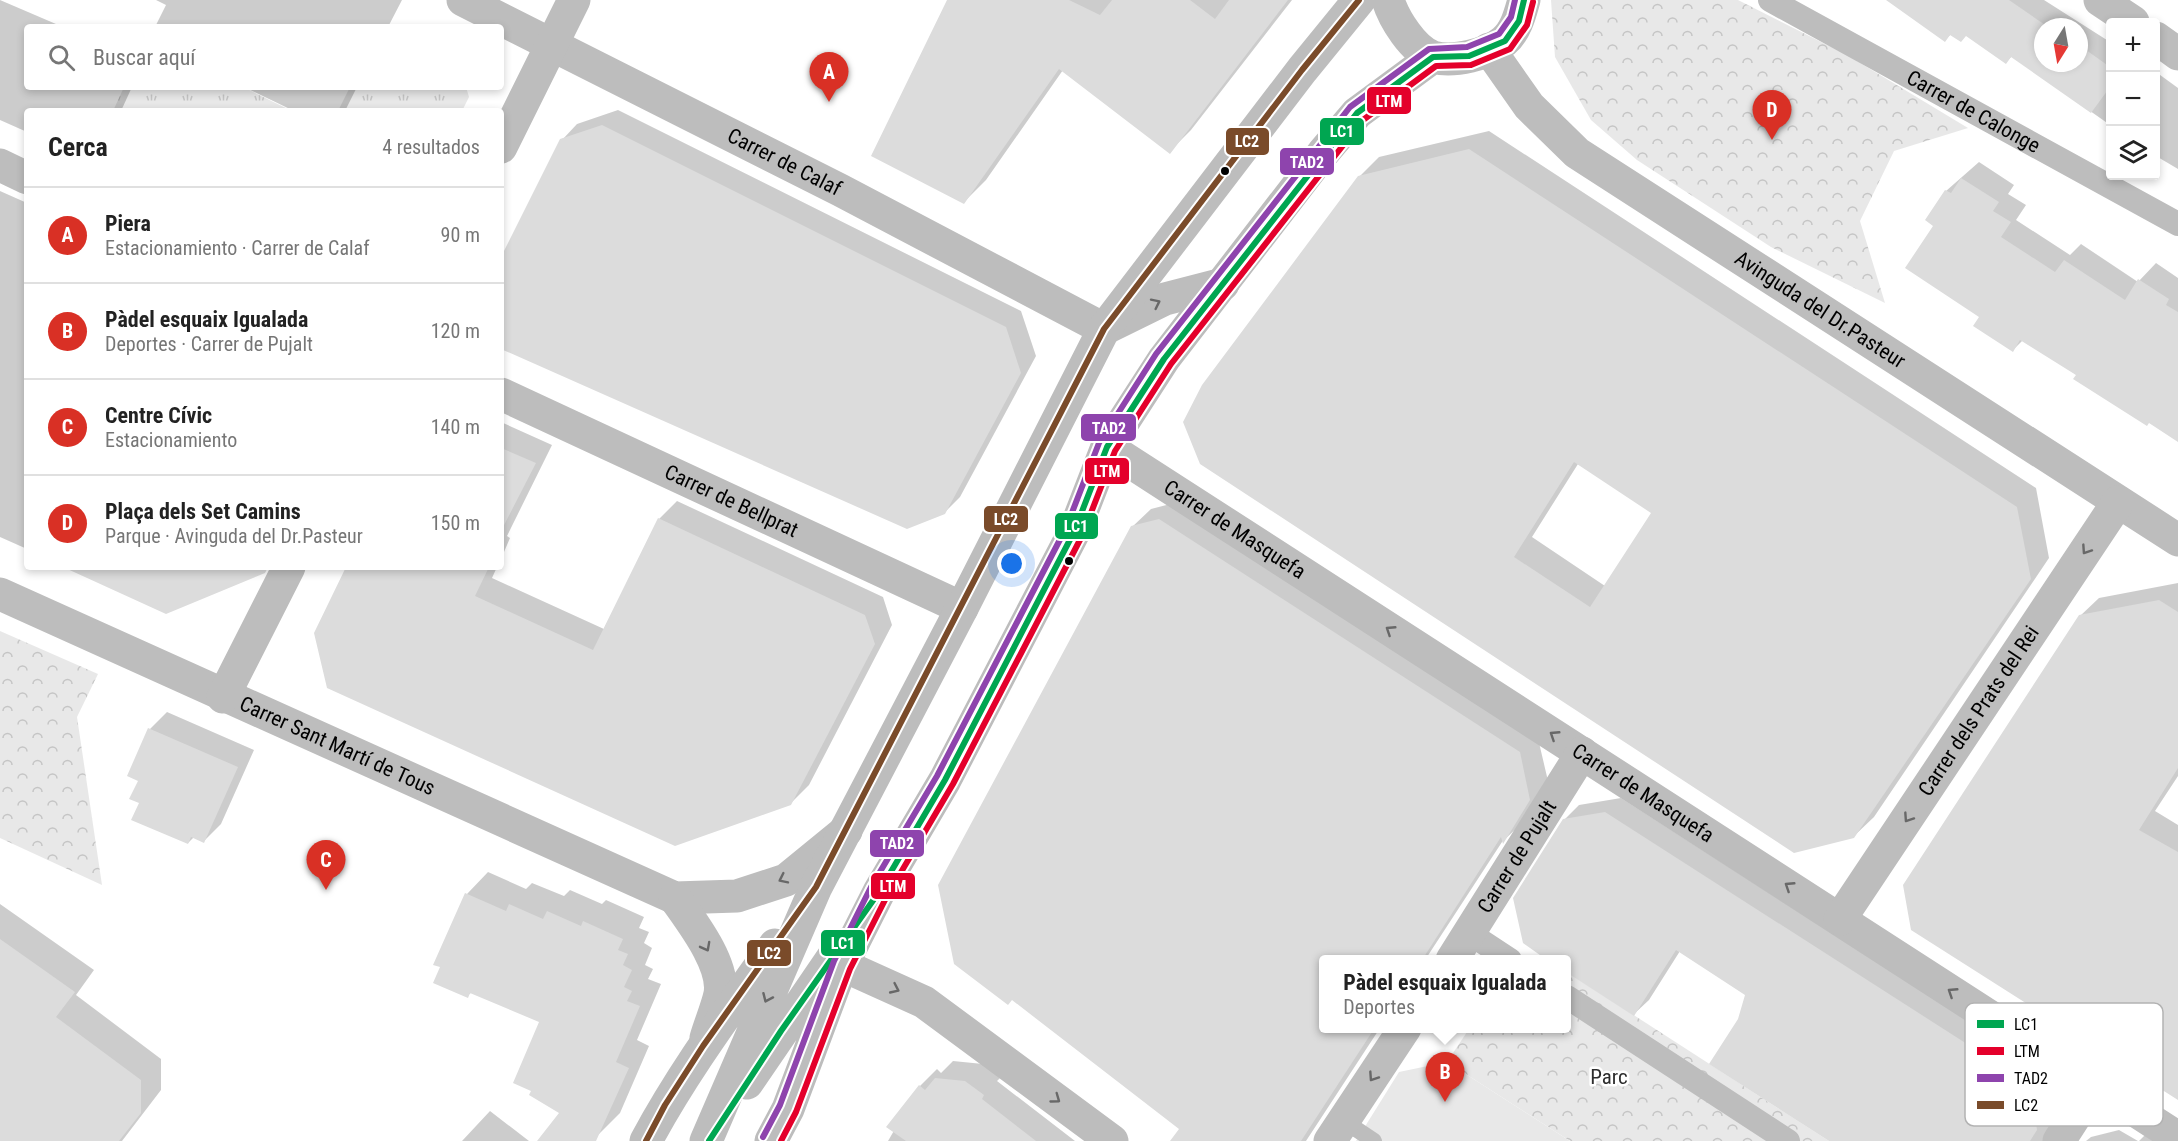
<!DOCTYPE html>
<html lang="es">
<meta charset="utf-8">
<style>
body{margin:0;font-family:"Roboto Condensed",sans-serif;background:#f6f6f6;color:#222}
.controls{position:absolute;right:18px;top:18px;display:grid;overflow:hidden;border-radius:6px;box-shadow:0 3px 9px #0003}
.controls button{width:54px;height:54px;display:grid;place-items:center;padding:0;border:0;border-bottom:2px solid #e0e0e0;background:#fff;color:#222;font:30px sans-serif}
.compass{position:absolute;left:2034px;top:18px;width:54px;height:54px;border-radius:50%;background:#fff;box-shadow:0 3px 9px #0003;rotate:191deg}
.you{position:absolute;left:1012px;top:564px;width:21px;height:21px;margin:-15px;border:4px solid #fff;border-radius:50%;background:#1a73e8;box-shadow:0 0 0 9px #1a73e833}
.badge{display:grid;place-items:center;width:39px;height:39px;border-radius:50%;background:#d93025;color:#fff;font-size:20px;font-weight:700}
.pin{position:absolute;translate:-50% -50px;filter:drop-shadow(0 2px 3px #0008)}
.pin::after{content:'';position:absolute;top:32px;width:21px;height:18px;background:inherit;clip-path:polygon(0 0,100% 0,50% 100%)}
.popup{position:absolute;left:1319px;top:955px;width:252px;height:78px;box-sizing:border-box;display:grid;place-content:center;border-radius:6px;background:#fff;filter:drop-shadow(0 2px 4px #0005);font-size:20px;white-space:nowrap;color:#767676}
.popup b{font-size:22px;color:#222}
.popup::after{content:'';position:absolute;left:50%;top:100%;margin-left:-12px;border:12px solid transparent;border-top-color:#fff}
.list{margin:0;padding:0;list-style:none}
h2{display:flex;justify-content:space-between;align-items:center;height:78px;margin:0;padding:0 24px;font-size:26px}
h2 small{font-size:20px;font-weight:400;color:#767676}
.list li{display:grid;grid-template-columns:39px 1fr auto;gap:18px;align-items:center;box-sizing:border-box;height:96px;padding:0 24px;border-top:2px solid #e0e0e0}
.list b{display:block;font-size:22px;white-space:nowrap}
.list p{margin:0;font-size:20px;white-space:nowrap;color:#767676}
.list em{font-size:20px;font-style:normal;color:#767676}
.icon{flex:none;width:33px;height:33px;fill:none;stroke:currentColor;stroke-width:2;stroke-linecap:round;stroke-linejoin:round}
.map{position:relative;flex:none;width:2178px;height:1141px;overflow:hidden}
.search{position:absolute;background:#fff;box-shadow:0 3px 9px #0003;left:24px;top:24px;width:480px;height:66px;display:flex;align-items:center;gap:15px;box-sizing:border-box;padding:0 21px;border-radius:6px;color:#767676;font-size:22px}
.panel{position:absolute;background:#fff;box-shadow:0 3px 9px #0003;left:24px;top:108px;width:480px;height:462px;border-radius:6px}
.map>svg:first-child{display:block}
</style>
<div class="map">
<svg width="2178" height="1141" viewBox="0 0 2178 1141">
<defs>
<pattern id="grass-tufts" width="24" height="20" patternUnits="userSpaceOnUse" patternTransform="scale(1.5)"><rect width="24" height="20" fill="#e8e8e8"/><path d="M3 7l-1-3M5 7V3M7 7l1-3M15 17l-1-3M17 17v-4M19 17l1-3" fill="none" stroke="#c5c5c5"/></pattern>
<pattern id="forest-crowns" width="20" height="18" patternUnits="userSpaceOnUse" patternTransform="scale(1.5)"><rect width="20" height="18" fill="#e8e8e8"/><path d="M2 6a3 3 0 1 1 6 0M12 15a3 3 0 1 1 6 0" fill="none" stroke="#c5c5c5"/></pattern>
</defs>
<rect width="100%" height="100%" fill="#fff"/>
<path fill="url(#grass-tufts)" d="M124,87H243L292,111H113Z
M350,87H466L469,97L462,111H338Z"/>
<path fill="url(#forest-crowns)" d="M1551,0H1738L1847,55L1968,128L1894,151L1860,221L1885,303L1771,247L1637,160L1591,120L1555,57Z
M0,631L98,674L77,717L102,885L0,838Z
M1567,972L1829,1141H1570L1447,1062L1469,1029L1567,1028Z"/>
<path fill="#e8e8e8" d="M1447,1062L1570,1141H1356L1399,1072Z"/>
<path fill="#0003" fill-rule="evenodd" d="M0,0L63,27H27V87H132L121,111H27V132L0,120Z
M156,0H402L388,27H155L166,5Z
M949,0H1292L1191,130L1169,152L1063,70L986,180L964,202Z
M1897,0H2044L2110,42V125L2012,56L2006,62L1967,35L1951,34L1945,40ZM2043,27H2079V63H2043Z
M2156,72L2178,88V169L2156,156Z
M244,87H357L345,111H294Z
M618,110L1021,311L1036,356L960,497L944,513L501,347V260L562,140L577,124Z
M1489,131L2036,488L2049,558L1874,817L1854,836L1185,422L1359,177L1379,157ZM1578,464L1653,512L1605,586L1532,537Z
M1979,162L2014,185L2008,194L2026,205L2016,220L2070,255L2081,244L2138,282L2156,263L2178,278V441L2023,340L2013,350L1981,317L1935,225L1946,191Z
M0,191L27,203V549L0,537Z
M501,422L552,445L507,536L510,538L501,559Z
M677,501L883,597L892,625L809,785L791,803L349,567H497L492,578L604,629L659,519Z
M1178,502L1537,734L1548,781L1521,824L1502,842L1425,960H1324V1028H1380L1306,1141H1191L1181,1129L1132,527L1151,509Z
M2178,583V776L2155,811L2178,825V1098L2080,616L2099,598Z
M167,712L254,750L221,824L204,841L194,837L188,843L141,802L140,780L129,776L150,729Z
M1621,798L2045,1070L2055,1141H1830L1740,1020L1747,994L1680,951L1649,1000L1634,1014L1564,820L1579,805Z
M488,872L526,889L532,883L564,896L570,890L602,904L606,900L644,917L639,928L649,932L644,943L652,948L645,965L653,969L648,979L661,984L637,1040L649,1046L620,1113L598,1135L581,1141H539L561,1112L541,1022L472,992L467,996V894Z
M0,904L94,970L76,995L161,1059V1090L122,1141H0Z
M953,1061L983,1064L1000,1078L997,1081L1075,1141H888L920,1086L937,1069L941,1073Z
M490,1111L529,1141H462Z
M2119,1130L2138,1141H2086L2091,1137Z
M2145,1135L2153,1141H2139Z"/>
<path fill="#dcdcdc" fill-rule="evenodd" d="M947,0H1069L1100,15L1112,0H1190L1215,19L1229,0H1288L1170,154L1059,69L964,204L871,156Z
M1886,0H2009L2048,27H2043V63H2079V45L2110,67V87L2091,113L2011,57L2006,64L1966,36L1961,42L1950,35L1945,42Z
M602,125L1006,327L1021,373L945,514L907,529L501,349V257L560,139Z
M1469,149L2017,507L2031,579L1854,838L1794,853L1200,464L1183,422L1202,385L1358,176ZM1574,462L1651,513L1590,607L1514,557Z
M1961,178L1999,202L1993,211L2011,222L2001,237L2055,272L2064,260L2125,300L2138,279L2169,299L2166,305L2178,312V442L2149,423L2147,426L2073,379L2076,375L2020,340L2013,352L1973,326L1979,317L1905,268L1933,226L1925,220L1945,190L1951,193Z
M501,448L536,463L501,531Z
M658,518L865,615L875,644L791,805L675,846L327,688L314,633L346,567H489L475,596L593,650Z
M1159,519L1520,752L1530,800L1503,844L1501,837L1422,960H1323V1029H1374L1301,1141H1170L1179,1129L1012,1000L1008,1005L954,964L938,885L1131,526Z
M63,567H268L265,573L166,614Z
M2159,600L2178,612V768L2139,830L2178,852V1100L1911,930L1903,885L2079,615Z
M148,728L238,767L204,843L191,837L188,844L131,820L139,803L129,799L138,781L127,776Z
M1605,812L2031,1085L2037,1130L2030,1141H1829L1709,1064L1738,1019L1745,995L1676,950L1634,1016L1566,972V960H1547L1523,943L1513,898L1563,819Z
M465,893L506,911L509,904L543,919L547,911L581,926L583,921L623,939L618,950L628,954L623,965L632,970L624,987L632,991L627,1001L640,1006L616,1062L629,1068L596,1141H537L559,1113L529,1095L531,1091L513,1083L539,1022L470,993L468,998L433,983L440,967L433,965Z
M0,939L75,992L56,1017L141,1080V1113L119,1141H0Z
M935,1078L965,1081L984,1095L982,1099L1036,1141H906L886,1127L919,1085L925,1090Z"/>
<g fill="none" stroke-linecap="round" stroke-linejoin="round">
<path stroke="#bdbdbd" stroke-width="16" d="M1344,1121L1374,1141"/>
<g stroke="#bdbdbd" stroke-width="24">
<path id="s1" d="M1770,0L2178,224"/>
<path d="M1469,933L1510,960"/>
<path d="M1567,997L1788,1141"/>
</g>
<g stroke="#bdbdbd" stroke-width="33">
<path id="s2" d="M463,0L840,190L1104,329L1165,299L1223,284"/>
<path d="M2100,0L2133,22"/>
<path d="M2156,38L2178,54"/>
<path id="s3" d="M1489,49L1529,106L1577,153L2178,540"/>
<path d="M501,147L574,0"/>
<path d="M0,165L27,178"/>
<path id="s4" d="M501,394L962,608"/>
<path id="s5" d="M1107,447L2178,1138"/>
<path id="s6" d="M0,594L675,898L737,896L786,880L846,831"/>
<path d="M223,697L289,567"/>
<path d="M675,898C691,921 725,964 720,994C717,1008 710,1024 706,1038"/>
<path id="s7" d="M1840,919L2118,502"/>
<path id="s8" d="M1452,960L1582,753"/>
<path d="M842,965L924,1002L1112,1141"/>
<path d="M1330,1141L1405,1028"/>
<path d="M2059,1141L2095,1085"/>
</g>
<path stroke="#bdbdbd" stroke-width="33" d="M1388,0C1394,19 1413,50 1433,57C1453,63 1489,54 1504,41C1516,31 1520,14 1524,0
M747,1083L833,957
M646,1141C683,1072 730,1009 775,945
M706,1141L816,887L962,608L1104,329L1302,70L1359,0
M771,1141L788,1109L842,965L879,892L945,780L1074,532L1107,447L1164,359L1323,153L1357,113L1433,57"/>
<defs>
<path id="bus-1" d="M709,1141L781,1031L879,892L945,780L1074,532L1107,447L1164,359L1357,113L1433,57L1469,56L1505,41L1519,21L1524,0"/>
<path id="bus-2" d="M781,1141L796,1112L850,969L887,896L953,784L1082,536L1115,451L1171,364L1363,120L1436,66L1471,65L1510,49L1527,25L1533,2"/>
<path id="bus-3" d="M763,1137L780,1105L834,961L871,887L937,776L1066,528L1099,443L1156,354L1350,107L1429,49L1467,47L1499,34L1511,17L1515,0"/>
<path id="bus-4" d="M646,1141L665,1105L703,1046L816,887L1104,329L1302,70L1359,0"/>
</defs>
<use href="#bus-1" stroke="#fff" stroke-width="10"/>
<use href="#bus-2" stroke="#fff" stroke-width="10"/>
<use href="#bus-3" stroke="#fff" stroke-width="10"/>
<use href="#bus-4" stroke="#fff" stroke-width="10"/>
<use href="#bus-1" stroke="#00a651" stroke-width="6"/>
<use href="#bus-2" stroke="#e4002b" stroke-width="6"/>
<use href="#bus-3" stroke="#8e44ad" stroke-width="6"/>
<use href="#bus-4" stroke="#7a4b2a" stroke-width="6"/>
</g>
<defs><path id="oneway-chevron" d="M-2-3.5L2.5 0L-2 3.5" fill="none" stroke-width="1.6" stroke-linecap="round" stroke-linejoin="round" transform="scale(1.5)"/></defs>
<g stroke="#686868">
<use href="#oneway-chevron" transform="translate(1156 303) rotate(-26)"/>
<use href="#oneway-chevron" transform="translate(2086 550) rotate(124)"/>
<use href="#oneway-chevron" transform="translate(1390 630) rotate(-147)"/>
<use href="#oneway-chevron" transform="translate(1554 735) rotate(-147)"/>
<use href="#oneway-chevron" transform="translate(1908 818) rotate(124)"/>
<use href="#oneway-chevron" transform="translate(783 879) rotate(154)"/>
<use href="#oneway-chevron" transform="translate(1789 886) rotate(-147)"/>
<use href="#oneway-chevron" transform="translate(706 947) rotate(62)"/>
<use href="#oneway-chevron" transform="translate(895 989) rotate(25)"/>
<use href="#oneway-chevron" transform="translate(1952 992) rotate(-147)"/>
<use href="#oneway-chevron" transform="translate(767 998) rotate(114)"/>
<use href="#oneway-chevron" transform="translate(1373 1077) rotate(124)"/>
<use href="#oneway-chevron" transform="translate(1056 1099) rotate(36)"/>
</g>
<g fill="#000" stroke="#fff" stroke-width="2">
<circle cx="1225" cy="171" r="5"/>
<circle cx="1069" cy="561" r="5"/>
</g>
<g text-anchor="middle" stroke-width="5" stroke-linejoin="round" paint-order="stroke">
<g font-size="21" fill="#000" stroke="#fff">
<text dy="7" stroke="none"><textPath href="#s1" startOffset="232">Carrer de Calonge</textPath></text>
<text dy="7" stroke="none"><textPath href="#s2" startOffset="360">Carrer de Calaf</textPath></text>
<text dy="7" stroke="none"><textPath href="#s3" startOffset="426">Avinguda del Dr.Pasteur</textPath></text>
<text dy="7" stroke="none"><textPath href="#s4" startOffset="254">Carrer de Bellprat</textPath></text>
<text dy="7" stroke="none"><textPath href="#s5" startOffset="152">Carrer de Masquefa</textPath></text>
<text dy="7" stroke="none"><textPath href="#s7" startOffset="250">Carrer dels Prats del Rei</textPath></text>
<text dy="7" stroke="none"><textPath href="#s6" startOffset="370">Carrer Sant Martí de Tous</textPath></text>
<text dy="7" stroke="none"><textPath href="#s5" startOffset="638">Carrer de Masquefa</textPath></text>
<text dy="7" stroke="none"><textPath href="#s8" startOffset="122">Carrer de Pujalt</textPath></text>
</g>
<g font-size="21" fill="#2d2d2d" stroke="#fff">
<text x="1609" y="1084">Parc</text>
</g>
</g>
<rect x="1965" y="1003" width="198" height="123" rx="9" fill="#fff" stroke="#b2b2b2" stroke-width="1.5"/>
<rect x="1977" y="1020" width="27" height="8" fill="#00a651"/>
<rect x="1977" y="1047" width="27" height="8" fill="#e4002b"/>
<rect x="1977" y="1074" width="27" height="8" fill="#8e44ad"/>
<rect x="1977" y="1101" width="27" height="8" fill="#7a4b2a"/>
<g font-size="16" fill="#000">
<text x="2014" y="1030">LC1</text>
<text x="2014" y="1057">LTM</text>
<text x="2014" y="1084">TAD2</text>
<text x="2014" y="1111">LC2</text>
</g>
<g stroke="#fff" stroke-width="2">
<rect x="1366" y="86" width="46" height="29" rx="6" fill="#e4002b"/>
<rect x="1319" y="117" width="46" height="29" rx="6" fill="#00a651"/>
<rect x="1225" y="127" width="45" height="29" rx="6" fill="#7a4b2a"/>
<rect x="1279" y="147" width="56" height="29" rx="6" fill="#8e44ad"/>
<rect x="1080" y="413" width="57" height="29" rx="6" fill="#8e44ad"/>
<rect x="1084" y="457" width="46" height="28" rx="6" fill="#e4002b"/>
<rect x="983" y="505" width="46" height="28" rx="6" fill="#7a4b2a"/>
<rect x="1054" y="512" width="45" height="28" rx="6" fill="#00a651"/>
<rect x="869" y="829" width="56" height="29" rx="6" fill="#8e44ad"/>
<rect x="870" y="872" width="46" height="28" rx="6" fill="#e4002b"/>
<rect x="820" y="929" width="46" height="28" rx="6" fill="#00a651"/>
<rect x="746" y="939" width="46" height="28" rx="6" fill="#7a4b2a"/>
</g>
<g font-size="16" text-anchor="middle" font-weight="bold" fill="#fff">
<text x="1389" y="107">LTM</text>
<text x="1342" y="137">LC1</text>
<text x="1247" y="147">LC2</text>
<text x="1307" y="168">TAD2</text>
<text x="1109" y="434">TAD2</text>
<text x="1107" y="477">LTM</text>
<text x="1006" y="525">LC2</text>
<text x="1076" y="532">LC1</text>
<text x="897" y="849">TAD2</text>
<text x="893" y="892">LTM</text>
<text x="843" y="949">LC1</text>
<text x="769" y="959">LC2</text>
</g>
</svg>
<div class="controls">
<button>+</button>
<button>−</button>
<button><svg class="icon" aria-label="layers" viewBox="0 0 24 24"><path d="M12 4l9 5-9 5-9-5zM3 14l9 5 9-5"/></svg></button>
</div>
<svg class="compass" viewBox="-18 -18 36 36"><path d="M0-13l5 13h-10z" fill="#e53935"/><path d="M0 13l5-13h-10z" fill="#767676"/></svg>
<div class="you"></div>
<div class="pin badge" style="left:829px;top:102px">A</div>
<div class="pin badge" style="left:1445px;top:1102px">B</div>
<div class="popup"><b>Pàdel esquaix Igualada</b>Deportes</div>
<div class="pin badge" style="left:326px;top:890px">C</div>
<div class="pin badge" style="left:1772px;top:140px">D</div>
<div class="search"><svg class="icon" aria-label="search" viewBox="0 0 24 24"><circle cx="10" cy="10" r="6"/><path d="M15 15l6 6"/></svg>Buscar aquí</div>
<section class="panel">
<h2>Cerca<small>4 resultados</small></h2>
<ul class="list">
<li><span class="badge">A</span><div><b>Piera</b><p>Estacionamiento · Carrer de Calaf</p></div><em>90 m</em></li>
<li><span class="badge">B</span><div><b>Pàdel esquaix Igualada</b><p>Deportes · Carrer de Pujalt</p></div><em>120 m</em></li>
<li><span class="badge">C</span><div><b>Centre Cívic</b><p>Estacionamiento</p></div><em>140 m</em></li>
<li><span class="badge">D</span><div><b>Plaça dels Set Camins</b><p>Parque · Avinguda del Dr.Pasteur</p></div><em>150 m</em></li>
</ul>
</section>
</div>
